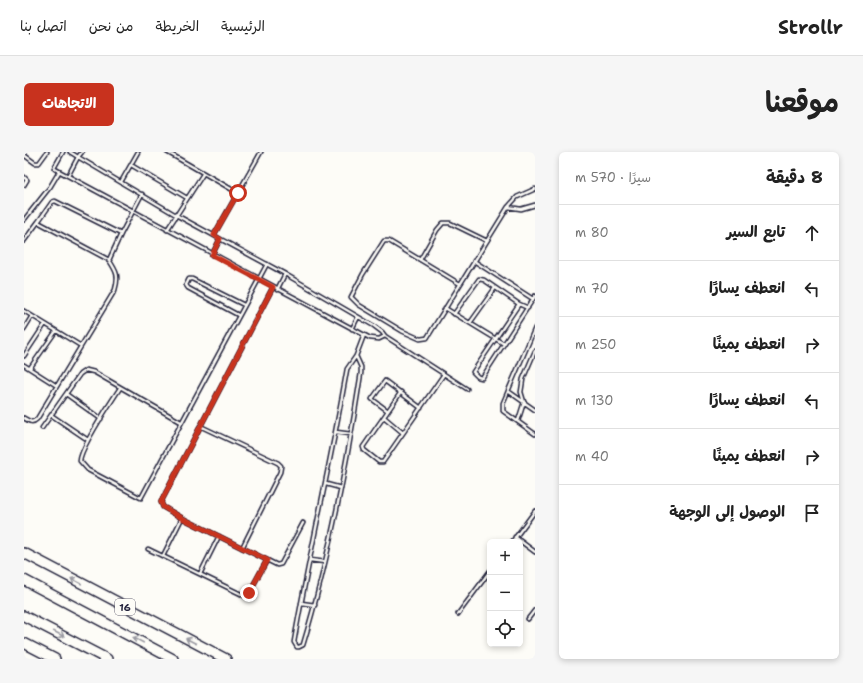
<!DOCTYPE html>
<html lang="ar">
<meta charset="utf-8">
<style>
body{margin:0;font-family:"Shantell Sans","Playpen Sans Arabic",sans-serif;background:#f6f6f6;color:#222;direction:rtl}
.controls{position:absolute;right:12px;bottom:12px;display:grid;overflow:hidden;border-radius:6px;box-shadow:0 2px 6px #0003}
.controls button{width:36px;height:36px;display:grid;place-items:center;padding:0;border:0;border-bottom:1px solid #e0e0e0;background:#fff;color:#222;font:20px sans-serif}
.stop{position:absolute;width:12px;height:12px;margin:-9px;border:3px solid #c8321e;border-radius:50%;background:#fff}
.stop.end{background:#c8321e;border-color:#fff;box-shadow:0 1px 4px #0008}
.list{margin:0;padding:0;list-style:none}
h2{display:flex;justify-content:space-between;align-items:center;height:52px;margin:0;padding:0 16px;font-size:17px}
h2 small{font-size:13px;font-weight:400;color:#767676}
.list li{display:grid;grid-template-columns:26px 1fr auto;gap:12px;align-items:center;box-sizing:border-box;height:56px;padding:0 16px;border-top:1px solid #e0e0e0}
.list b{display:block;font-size:15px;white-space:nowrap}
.list em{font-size:13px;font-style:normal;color:#767676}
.icon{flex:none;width:22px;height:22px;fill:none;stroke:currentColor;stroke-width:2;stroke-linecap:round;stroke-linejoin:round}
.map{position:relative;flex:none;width:511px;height:507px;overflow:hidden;direction:ltr;border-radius:6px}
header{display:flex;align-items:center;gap:24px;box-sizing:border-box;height:56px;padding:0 20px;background:#fff;border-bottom:1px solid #e0e0e0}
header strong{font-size:19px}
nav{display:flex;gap:22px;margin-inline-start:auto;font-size:14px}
.intro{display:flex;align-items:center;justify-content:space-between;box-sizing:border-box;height:96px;padding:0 24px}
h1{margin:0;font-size:28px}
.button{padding:10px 18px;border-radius:6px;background:#c8321e;color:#fff;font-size:14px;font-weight:700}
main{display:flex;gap:24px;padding:0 24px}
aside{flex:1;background:#fff;border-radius:6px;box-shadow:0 2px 6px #0003}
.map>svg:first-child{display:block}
</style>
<header>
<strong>Strollr</strong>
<nav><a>الرئيسية</a><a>الخريطة</a><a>من نحن</a><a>اتصل بنا</a></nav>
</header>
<div class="intro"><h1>موقعنا</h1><a class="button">الاتجاهات</a></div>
<main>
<aside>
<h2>8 دقيقة<small>سيرًا · 570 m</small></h2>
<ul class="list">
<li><svg class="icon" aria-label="ahead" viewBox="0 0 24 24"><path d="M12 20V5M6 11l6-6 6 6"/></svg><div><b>تابع السير</b></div><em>80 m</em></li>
<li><svg class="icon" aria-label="left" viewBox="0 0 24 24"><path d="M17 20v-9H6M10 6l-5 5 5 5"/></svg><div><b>انعطف يسارًا</b></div><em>70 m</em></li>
<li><svg class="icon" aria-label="right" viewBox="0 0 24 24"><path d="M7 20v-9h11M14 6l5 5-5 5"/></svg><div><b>انعطف يمينًا</b></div><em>250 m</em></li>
<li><svg class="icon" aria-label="left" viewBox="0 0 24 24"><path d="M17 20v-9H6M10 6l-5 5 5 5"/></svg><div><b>انعطف يسارًا</b></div><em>130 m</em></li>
<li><svg class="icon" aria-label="right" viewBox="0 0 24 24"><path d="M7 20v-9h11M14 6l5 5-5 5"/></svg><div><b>انعطف يمينًا</b></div><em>40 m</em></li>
<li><svg class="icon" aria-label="arrive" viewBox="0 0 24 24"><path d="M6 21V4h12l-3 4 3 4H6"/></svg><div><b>الوصول إلى الوجهة</b></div></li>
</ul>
</aside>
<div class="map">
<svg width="511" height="507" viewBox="0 0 511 507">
<rect width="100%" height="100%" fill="#fdfcf7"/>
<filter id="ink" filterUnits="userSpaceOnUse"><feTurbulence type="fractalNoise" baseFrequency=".025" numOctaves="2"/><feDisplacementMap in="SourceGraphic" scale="8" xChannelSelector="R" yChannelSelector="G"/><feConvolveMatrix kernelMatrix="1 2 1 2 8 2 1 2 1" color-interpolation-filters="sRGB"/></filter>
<g filter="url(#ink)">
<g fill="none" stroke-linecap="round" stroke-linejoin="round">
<defs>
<path id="lane" d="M39,0L30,16L31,17L346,186L355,187L361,184
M58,0L54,5L152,63L261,122L350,174L358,180L361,184L443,237
M143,0L214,41
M0,3L11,11H15L23,0
M107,13L163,46
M44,24L54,5L46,0
M0,25L3,28L0,33
M97,30L114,0
M484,55L497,57L511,53
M0,68L26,35L35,20
M14,70L28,50L31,49L97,82
M143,78L179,22
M190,83L237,0
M0,89L14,70L85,108
M188,103L196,87
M396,108L413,78L419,71H426L463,89
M450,109L509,147
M436,132L365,89H360L339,122L327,145L335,153L378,179L396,187L403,186L484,55L493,45L511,37
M249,135L137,350L139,355L158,366L253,413L257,412L279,371
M253,138L261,122
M421,156L480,192
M504,156L495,152L449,220L454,225L458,226L511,144
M0,159L57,194
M430,162L455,127L460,128L495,152
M214,163L164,136L162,133L165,127H168L220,153
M446,171L471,136
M511,176L479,251V259L511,282
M0,177L8,164
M328,177L334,165
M0,204L21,172
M332,204L337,215V221C323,312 306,404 279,493L275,495H273L270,490C286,399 307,309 323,217L332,204L340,183
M0,213L33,234
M6,216L32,179
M96,236C87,250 56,296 56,309L64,318L117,346L243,112
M484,239L511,258
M377,240L339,295L340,298L355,310H359L420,222
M42,242L77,267
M364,259L348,247L361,229L397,256
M27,263L64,288
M360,265L379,281
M0,266C5,269 8,272 13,267L91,138C95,124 93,120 85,108L97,82L118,42
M494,269L500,250L497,240L499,227L511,199
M176,274L254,311L257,314L256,320L218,396
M18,276L51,229L56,222L62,218L70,220L157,270
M312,280L327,282
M302,332L317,336
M491,385L511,400
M488,390L511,359
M124,397L221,444L225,441L243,408
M139,404L158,366
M286,408L301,410
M176,422L195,384
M277,451L291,453
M434,462L466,419
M504,467L511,458"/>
<path id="highway" d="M0,401L202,507
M0,428L149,507
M0,464L83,507
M0,491L31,507"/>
</defs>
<use href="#lane" stroke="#22223b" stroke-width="5.5"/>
<use href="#highway" stroke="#22223b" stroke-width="12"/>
<use href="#lane" stroke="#fdfcf7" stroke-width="2.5"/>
<use href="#highway" stroke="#fdfcf7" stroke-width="9"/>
</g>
<defs><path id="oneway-shaft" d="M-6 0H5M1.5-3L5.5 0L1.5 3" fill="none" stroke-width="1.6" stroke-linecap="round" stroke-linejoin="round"/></defs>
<g stroke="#9a9aa2">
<use href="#oneway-shaft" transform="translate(52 429) rotate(-152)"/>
<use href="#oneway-shaft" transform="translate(35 482) rotate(27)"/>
<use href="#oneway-shaft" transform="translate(114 488) rotate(-152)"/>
<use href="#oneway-shaft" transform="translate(167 489) rotate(-153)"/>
</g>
</g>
<g fill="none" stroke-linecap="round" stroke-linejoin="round" filter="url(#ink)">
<path stroke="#c8321e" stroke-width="5" d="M214,41L190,83L196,87L188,103L249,135L137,350L139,355L158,366L243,408L225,441"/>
</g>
<g text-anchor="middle" stroke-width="3" stroke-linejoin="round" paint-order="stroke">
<rect fill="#fdfcf7" stroke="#646373" stroke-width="1" x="91" y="447" width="20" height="16" rx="3"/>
<g font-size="10" font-weight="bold" fill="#22223b">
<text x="101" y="459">16</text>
</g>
</g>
</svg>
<div class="controls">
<button>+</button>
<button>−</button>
<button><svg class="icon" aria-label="locate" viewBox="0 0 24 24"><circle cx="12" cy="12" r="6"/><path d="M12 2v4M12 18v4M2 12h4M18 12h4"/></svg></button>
</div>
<div class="stop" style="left:214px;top:41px"></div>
<div class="stop end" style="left:225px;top:441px"></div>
</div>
</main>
